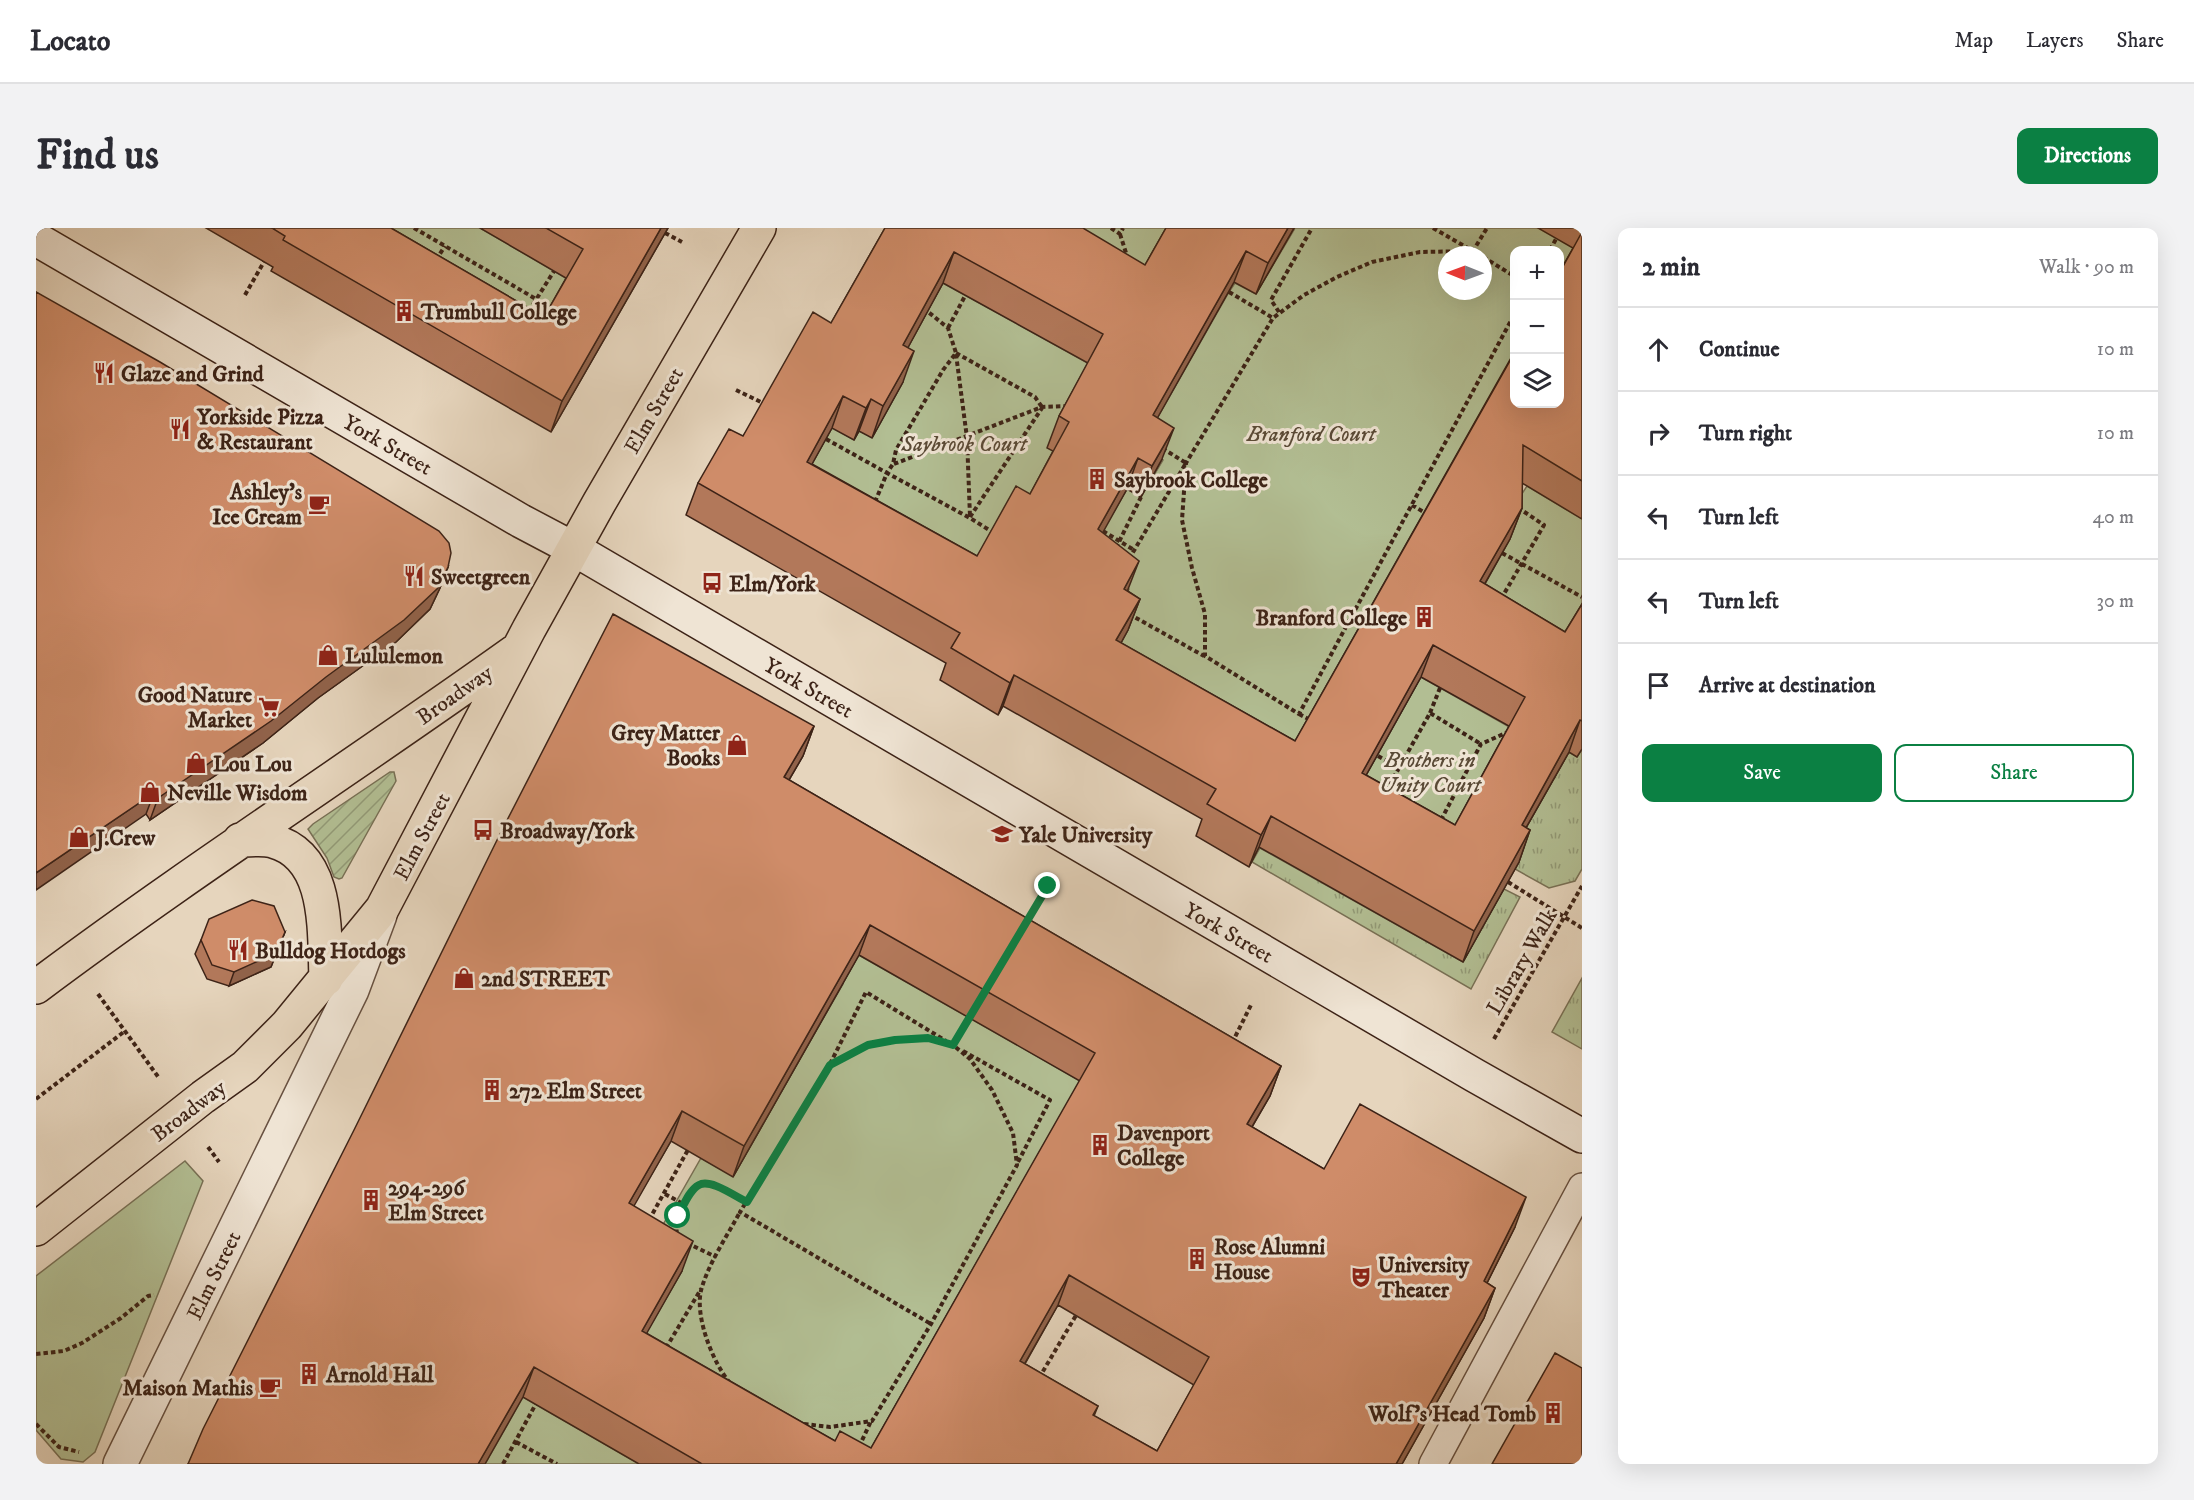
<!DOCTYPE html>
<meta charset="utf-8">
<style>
body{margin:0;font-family:"IM FELL DW Pica",serif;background:#f2f2f3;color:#2b2b33}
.controls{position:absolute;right:18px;top:18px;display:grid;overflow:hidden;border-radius:12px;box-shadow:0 6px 24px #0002}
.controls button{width:54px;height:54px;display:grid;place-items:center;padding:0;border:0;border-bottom:2px solid #e1e1e2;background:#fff;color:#2b2b33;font:30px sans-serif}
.compass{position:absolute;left:1402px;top:18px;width:54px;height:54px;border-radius:50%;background:#fff;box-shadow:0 6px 24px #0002;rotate:271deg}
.stop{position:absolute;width:18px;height:18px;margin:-14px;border:4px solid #0b8043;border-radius:50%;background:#fff}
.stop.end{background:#0b8043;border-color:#fff;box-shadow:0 2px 6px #0008}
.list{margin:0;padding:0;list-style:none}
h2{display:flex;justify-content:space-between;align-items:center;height:78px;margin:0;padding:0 24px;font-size:26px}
h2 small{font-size:20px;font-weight:400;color:#7c7c81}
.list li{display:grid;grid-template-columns:39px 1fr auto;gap:18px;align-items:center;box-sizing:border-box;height:84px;padding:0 24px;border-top:2px solid #e1e1e2}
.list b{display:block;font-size:22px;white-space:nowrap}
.list em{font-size:20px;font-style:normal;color:#7c7c81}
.actions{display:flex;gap:12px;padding:18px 24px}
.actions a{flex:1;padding:14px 0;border:2px solid #0b8043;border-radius:12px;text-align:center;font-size:21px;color:#0b8043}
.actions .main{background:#0b8043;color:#fff}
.icon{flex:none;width:33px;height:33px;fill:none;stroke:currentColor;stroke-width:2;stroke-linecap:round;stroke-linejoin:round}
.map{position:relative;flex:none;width:1546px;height:1236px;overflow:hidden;border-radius:12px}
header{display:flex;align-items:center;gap:36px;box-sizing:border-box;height:84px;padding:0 30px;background:#fff;border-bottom:2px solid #e1e1e2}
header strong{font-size:28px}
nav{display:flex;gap:33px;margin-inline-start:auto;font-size:21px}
.intro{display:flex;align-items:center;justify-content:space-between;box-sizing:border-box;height:144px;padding:0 36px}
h1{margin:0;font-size:42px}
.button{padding:15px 27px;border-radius:12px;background:#0b8043;color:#fff;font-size:21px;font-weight:700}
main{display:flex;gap:36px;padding:0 36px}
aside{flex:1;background:#fff;border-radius:12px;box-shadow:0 6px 24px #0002}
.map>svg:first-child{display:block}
</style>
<header>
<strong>Locato</strong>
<nav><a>Map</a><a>Layers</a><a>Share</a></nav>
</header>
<div class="intro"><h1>Find us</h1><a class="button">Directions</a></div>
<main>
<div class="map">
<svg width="1546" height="1236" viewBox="0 0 1546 1236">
<defs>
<pattern id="grass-tufts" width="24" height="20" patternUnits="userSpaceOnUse" patternTransform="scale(1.5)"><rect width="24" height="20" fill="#b2be93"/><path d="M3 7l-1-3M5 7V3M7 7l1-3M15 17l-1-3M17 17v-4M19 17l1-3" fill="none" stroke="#929a77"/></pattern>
<pattern id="garden-furrows" width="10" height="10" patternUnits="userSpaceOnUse" patternTransform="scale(1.5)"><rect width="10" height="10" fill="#b2be93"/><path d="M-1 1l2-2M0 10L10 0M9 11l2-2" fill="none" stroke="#929a77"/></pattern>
</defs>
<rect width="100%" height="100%" fill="#e6d5bd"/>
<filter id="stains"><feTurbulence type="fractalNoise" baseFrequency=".00333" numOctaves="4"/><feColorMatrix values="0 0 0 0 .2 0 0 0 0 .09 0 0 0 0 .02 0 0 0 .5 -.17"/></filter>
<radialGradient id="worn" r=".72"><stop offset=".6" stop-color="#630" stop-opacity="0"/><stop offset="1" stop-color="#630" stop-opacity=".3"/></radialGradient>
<path fill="url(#grass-tufts)" stroke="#787055" stroke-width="1.5" d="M1546,521V641L1539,653L1513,660L1479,641L1483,634L1474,628L1533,524L1541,529Z
M1224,620L1427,734L1468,661L1484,669L1435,761L1216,634Z
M1546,750V821L1516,804Z"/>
<path fill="#b2be93" stroke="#787055" stroke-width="1.5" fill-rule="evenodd" d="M289,0H444L535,53L497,120Z
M981,0H1137L1102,60Z
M1259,0H1546L1524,87V22H1478V134L1259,576L1069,444L1083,381L1093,361L1000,320L1091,261L1105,269L1127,232L1105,219L1193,64L1199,55L1220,66ZM1411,27H1447V63H1411Z
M907,55L1068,144L1012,220L1022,225L938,363L755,273L796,199L818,212L823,203L836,209L856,149Z
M1491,258L1546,291V387L1518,435L1418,369Z
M1385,449L1477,501L1407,628L1314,576Z
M814,722L1053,858L833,1236L595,1133L612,1023L665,930L697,948L807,756Z
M149,933L167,953L59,1224L47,1234L25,1231L0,1202V1048Z
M487,1169L499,1176L603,1236H449Z"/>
<path fill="url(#garden-furrows)" stroke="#787055" stroke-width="1.5" d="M354,544H358L360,553L306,650L303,651L298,649L291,630L272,601L277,596Z"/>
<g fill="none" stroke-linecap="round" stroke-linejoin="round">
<defs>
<path id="service" d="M1397,1236L1546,959"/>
<path id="tertiary" d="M84,1236L316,762L344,687"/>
<path id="secondary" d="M0,11L485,293L538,321L1438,847L1546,908"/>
<path id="primary" d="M204,612C215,612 227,610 237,613C294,628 288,704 290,751
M0,759C156,642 320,537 478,424
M0,1001L167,869L209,839L251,797L346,681L493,401L563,275L723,0"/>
</defs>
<use href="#service" stroke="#675040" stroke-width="30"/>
<use href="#tertiary" stroke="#675040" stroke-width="36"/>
<use href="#secondary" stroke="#3d2317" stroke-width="36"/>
<use href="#primary" stroke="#3d2317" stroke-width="36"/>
<path stroke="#3d2317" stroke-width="4" stroke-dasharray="4.5 3" stroke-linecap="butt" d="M378,0L500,71
M1075,0L1084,6L1087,0
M1397,0L1437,23L1451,0
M629,5L646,14
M1084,6L1091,28
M1514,22L1526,0
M1443,27L1437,23L1384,24L1336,34L1301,49L1268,67L1237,90L1150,235L1146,292L1156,340L1169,386V428L1263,486L1478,87
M1447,29L1478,48
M400,32L409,18
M1193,64L1237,90
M209,67L229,32
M493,83L518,43
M1243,84L1235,72L1276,0
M912,100L929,68
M920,125L999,169L1006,179
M920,126L931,210L934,289
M700,162L729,176
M790,211L851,245L857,236L860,222L907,142L920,125L912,100L891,83
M858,236L1006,179L1032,178
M839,274L851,245L934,290L958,305
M1376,277L1391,286
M934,289L1006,180
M1067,303L1098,322
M1080,320L1105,269
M1466,325L1546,369
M1093,331L1150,235L1126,220
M1465,371L1508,297L1481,279
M1093,386L1168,428
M1394,485L1404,460
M1263,486L1276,493
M1342,528L1363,540
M1350,563L1394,485L1445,516
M1405,592L1445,516L1472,504
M1472,654L1546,700
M989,695L1012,658
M62,766L123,850
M1458,811L1546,658
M1196,815L1216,775
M917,817L935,787
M927,823L1014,872L981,936
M794,836L830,764L910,813
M0,871L89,803
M172,919L183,934
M629,966L649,977
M613,992L653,920
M641,1006C638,989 650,970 662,957C679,952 696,966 711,974
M651,1015L680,1029
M630,1120L665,1061
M0,1126L28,1123L46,1115L85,1090L112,1068L118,1067
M1003,1150L1042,1084
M694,1155C677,1135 657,1086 666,1059C674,1033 691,1008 704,984
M0,1196L23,1219L43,1224
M768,1196L794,1199L836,1193L895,1096L981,937L977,905L956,862L934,831L917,817L893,810L859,812L833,817L794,837L704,984L895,1096
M480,1214L521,1236
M823,1219L835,1193
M467,1236L502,1172"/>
<use href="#service" stroke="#efe4d4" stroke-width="27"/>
<use href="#tertiary" stroke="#efe4d4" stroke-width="33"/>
<use href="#secondary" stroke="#efe4d4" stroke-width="33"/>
<use href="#primary" stroke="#e6d5bd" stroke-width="33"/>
</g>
<path fill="#b2785a" stroke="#3d2317" stroke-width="1.5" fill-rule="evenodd" d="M170,0H355L508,89L530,50L444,0H632L515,204L235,43L237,39Z
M849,0L1109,37L1130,0H1258L1220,66L1198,54L1121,190L1126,231L1105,269L1091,261L1066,304L1092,363L1104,371L1092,402L1085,415L1259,513L1537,20L1502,0H1546V291L1486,255V280L1474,311L1449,356L1529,404L1546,376V521L1541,529L1533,524L1490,600L1494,602L1483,634L1427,734L1223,619L1213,639L1160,608L1166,591L967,478L962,487L904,452L910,435L650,287L662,255L707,208L795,95ZM907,55L1052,135L1023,188L1011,220L1017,223L994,266L941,328L776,236L796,200L818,212L823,203L836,210L867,154L872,119ZM1385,449L1473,498L1419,597L1330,547Z
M0,64L412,339L404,360L394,381L360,414L282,470L227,515L114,592L110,586Z
M778,498L767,528L753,552L1245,838L1234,868L1216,899L1288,941L1479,999L1451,1055L1459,1060L1448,1090L1366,1236H603L487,1169L152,1236ZM823,727L1044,853L835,1220L799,1213L610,1105L646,1043L597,978L635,913L697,949ZM1022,1077L1158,1157L1121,1223L1058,1188L1062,1178L989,1136Z
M249,704L235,739L193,758L171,751L159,726L165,712Z"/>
<path fill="#91624a" stroke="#3d2317" stroke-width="1.5" d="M625,0H632L515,204L526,173Z
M1252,0H1258L1220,66L1232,35Z
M1210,23L1198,54L1105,219L1117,187Z
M918,24L907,55L856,149L867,117Z
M878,123L867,154L836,210L847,178Z
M807,168L796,200L760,265L771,234Z
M835,171L823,203L818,212L830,180Z
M1138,200L1126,231L1105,269L1116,238Z
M1102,230L1091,261L1051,333L1062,301Z
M1486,280L1474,311L1432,385L1444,353Z
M1103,333L1091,364L1088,361Z
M412,339L404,360L394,381L360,414L282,470L227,515L114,592L122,570Z
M1104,371L1092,402L1069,444L1080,412Z
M1397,417L1385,449L1314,576L1326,545Z
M978,447L967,478L962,487L974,455Z
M1544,492L1533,524L1474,628L1486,597Z
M778,498L767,528L737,579L748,549Z
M118,565L110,586L0,662V645Z
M1235,588L1223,619L1213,639L1225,607Z
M1494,602L1483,634L1427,734L1438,703Z
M834,697L823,727L697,949L708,918Z
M249,704L235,739L193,758L198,744Z
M1245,838L1234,868L1200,926L1211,896Z
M646,883L635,913L582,1006L593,975Z
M1490,969L1479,999L1437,1083L1448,1053Z
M657,1013L646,1043L595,1133L606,1103Z
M1033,1047L1022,1077L973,1163L984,1133Z
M1459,1060L1448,1090L1366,1236H1360Z
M498,1139L487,1169L449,1236H442Z"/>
<path fill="#cf8c69" stroke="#3d2317" stroke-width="1.5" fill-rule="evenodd" d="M236,0H355L508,89L547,21L510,0H625L526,173L247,12L249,8Z
M849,0H1047L1109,37L1130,0H1252L1232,35L1210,23L1117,187L1138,200L1116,238L1102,230L1062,301L1103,333L1088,361L1104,371L1080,412L1259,513L1479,124V176H1524V44L1546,4V253L1487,217L1486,280L1444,353L1529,404L1546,376V493L1544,492L1486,597L1494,602L1438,703L1235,588L1225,607L1171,576L1180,561L978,447L974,455L915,420L924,405L662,255L693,201L707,208L777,84L795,95ZM918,24L1067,106L1023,188L1033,194L994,266L980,258L941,328L771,234L807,168L830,180L835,171L847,178L878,123L867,117ZM1397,417L1489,469L1419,597L1326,545Z
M0,64L124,134L403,303L413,315L415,325L412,339L402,360L368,392L290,449L235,493L122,570L118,565L0,645Z
M577,386L778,498L748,549L1245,838L1211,896L1288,941L1324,876L1490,969L1448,1053L1459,1060L1360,1236H666L498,1139L442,1236H152L167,1201L318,902L465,604ZM834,697L1059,825L835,1220L804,1203L799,1213L606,1103L657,1013L593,975L646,883L708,918ZM1033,1047L1173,1129L1121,1223L1057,1187L1062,1178L984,1133Z
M216,672L238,678L249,704L240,725L198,744L176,737L165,712L173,691Z
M1519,1125L1546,1140V1236H1456Z"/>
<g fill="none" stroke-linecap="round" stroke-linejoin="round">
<path stroke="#0b8043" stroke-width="8" d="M642,988C647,979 653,962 663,957C674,950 700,969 711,974L794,837L832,817L859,812L892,810L917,817L1012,658"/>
</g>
<defs>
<symbol id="building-bare" viewBox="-9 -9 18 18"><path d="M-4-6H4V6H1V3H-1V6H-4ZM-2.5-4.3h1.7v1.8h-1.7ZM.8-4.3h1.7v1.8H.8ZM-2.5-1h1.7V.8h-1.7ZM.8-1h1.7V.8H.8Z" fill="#8f2418" stroke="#efe4d4" stroke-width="2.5" paint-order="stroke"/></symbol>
<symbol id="restaurant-bare" viewBox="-9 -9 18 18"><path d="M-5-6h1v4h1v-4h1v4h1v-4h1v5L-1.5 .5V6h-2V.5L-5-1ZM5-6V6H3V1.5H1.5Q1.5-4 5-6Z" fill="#8f2418" stroke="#efe4d4" stroke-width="2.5" paint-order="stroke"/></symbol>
<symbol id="cafe-bare" viewBox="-9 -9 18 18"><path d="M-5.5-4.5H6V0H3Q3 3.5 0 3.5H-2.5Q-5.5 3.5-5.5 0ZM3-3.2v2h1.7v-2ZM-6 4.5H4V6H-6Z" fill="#8f2418" stroke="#efe4d4" stroke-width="2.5" paint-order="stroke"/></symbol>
<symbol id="bus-bare" viewBox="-9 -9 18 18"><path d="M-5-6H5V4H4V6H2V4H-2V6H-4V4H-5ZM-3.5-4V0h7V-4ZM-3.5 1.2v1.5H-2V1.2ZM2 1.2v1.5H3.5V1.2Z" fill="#8f2418" stroke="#efe4d4" stroke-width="2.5" paint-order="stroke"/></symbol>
<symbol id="shop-bare" viewBox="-9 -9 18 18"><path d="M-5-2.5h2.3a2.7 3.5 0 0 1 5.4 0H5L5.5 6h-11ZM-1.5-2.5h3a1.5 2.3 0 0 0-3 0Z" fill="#8f2418" stroke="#efe4d4" stroke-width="2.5" paint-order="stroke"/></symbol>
<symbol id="supermarket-bare" viewBox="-9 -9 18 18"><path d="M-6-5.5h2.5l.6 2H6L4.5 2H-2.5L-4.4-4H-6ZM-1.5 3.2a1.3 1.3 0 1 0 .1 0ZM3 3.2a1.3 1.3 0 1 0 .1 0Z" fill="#8f2418" stroke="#efe4d4" stroke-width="2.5" paint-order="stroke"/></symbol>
<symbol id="university-bare" viewBox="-9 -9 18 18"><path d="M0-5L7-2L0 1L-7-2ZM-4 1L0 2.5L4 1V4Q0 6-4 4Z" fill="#8f2418" stroke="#efe4d4" stroke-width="2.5" paint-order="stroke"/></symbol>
<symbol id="theatre-bare" viewBox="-9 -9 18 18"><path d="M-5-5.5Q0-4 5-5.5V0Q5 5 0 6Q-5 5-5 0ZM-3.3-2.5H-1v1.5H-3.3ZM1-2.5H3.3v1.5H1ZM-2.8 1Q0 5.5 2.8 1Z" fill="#8f2418" stroke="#efe4d4" stroke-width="2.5" paint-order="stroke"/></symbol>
</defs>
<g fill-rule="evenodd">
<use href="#building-bare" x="353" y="68" width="30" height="30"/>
<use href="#restaurant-bare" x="53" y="130" width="30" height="30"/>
<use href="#restaurant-bare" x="129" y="186" width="30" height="30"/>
<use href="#building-bare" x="1046" y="236" width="30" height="30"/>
<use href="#cafe-bare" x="268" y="261" width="30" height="30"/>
<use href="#restaurant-bare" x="363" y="333" width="30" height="30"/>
<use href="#bus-bare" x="661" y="340" width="30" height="30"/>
<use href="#building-bare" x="1373" y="374" width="30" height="30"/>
<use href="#shop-bare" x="277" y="412" width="30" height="30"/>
<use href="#supermarket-bare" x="218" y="464" width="30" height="30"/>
<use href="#shop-bare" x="686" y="502" width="30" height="30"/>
<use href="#shop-bare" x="145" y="520" width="30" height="30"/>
<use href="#shop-bare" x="99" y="549" width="30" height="30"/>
<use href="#bus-bare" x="432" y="587" width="30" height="30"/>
<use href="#university-bare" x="951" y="591" width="30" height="30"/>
<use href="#shop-bare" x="28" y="594" width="30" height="30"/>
<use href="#restaurant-bare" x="187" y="707" width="30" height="30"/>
<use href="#shop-bare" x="413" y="735" width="30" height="30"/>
<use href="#building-bare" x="441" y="847" width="30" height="30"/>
<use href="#building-bare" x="1049" y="902" width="30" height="30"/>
<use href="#building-bare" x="320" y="957" width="30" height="30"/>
<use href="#building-bare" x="1146" y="1016" width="30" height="30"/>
<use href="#theatre-bare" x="1310" y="1034" width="30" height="30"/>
<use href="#building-bare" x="258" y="1131" width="30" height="30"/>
<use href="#cafe-bare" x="219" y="1144" width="30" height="30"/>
<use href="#building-bare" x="1502" y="1170" width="30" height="30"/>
</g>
<g text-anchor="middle" stroke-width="6" stroke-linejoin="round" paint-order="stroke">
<g font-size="22" font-weight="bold" fill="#3d2317" stroke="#efe4d4" text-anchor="start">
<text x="385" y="91">Trumbull College</text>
<text x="85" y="153">Glaze and Grind</text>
<text x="161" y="196">Yorkside Pizza<tspan x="161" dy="25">&amp; Restaurant</tspan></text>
<text x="1078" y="259">Saybrook College</text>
<text x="266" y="271" text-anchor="end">Ashley's<tspan x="266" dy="25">Ice Cream</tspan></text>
<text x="395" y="356">Sweetgreen</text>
<text x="693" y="363">Elm/York</text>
<text x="1371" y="397" text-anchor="end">Branford College</text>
<text x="309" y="435">Lululemon</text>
<text x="216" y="474" text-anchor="end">Good Nature<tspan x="216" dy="25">Market</tspan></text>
<text x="684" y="512" text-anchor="end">Grey Matter<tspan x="684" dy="25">Books</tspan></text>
<text x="177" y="543">Lou Lou</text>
<text x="131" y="572">Neville Wisdom</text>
<text x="464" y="610">Broadway/York</text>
<text x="983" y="614">Yale University</text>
<text x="60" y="617">J.Crew</text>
<text x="219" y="730">Bulldog Hotdogs</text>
<text x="445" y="758">2nd STREET</text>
<text x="473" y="870">272 Elm Street</text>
<text x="1081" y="912">Davenport<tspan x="1081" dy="25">College</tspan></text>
<text x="352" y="967">294-296<tspan x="352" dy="25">Elm Street</tspan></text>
<text x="1178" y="1026">Rose Alumni<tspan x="1178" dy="25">House</tspan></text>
<text x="1342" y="1044">University<tspan x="1342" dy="25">Theater</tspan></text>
<text x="290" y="1154">Arnold Hall</text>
<text x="217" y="1167" text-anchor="end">Maison Mathis</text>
<text x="1500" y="1193" text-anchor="end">Wolf's Head Tomb</text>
</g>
<g font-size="22" fill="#3d2317" stroke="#efe4d4">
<text transform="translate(617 182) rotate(-60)" y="8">Elm Street</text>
<text transform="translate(352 216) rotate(30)" y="8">York Street</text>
<text transform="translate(773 459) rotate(30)" y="8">York Street</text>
<text transform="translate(418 466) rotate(-35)" y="8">Broadway</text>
<text transform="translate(385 608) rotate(-62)" y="8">Elm Street</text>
<text transform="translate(1193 704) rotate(30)" y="8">York Street</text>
<text transform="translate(1485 733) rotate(-60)" y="8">Library Walk</text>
<text transform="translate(152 882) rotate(-37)" y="8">Broadway</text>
<text transform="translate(177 1047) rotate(-64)" y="8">Elm Street</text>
</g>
<g font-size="22" font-style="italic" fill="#5a4a36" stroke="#efe4d4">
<text x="1275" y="213">Branford Court</text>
<text x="928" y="223">Saybrook Court</text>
<text x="1394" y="539">Brothers in<tspan x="1394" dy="25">Unity Court</tspan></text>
</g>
</g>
<rect width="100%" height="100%" filter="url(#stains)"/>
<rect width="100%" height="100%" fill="url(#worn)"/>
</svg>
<div class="controls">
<button>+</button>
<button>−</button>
<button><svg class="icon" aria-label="layers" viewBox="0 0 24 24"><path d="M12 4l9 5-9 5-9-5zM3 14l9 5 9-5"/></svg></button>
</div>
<svg class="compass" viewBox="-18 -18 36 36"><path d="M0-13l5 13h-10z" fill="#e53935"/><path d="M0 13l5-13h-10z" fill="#7c7c81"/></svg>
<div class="stop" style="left:642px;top:988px"></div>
<div class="stop end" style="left:1012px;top:658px"></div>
</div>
<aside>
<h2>2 min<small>Walk · 90 m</small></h2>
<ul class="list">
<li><svg class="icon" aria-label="ahead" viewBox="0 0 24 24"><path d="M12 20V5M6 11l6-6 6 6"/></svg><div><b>Continue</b></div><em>10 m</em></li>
<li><svg class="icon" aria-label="right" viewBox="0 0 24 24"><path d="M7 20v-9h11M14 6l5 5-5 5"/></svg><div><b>Turn right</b></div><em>10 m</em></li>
<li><svg class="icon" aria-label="left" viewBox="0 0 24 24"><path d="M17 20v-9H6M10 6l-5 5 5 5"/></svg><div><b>Turn left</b></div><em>40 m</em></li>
<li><svg class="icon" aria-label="left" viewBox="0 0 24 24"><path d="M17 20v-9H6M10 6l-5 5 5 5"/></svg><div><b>Turn left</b></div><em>30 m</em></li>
<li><svg class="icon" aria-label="arrive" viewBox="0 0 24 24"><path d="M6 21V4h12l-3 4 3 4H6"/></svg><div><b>Arrive at destination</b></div></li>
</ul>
<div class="actions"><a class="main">Save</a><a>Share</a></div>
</aside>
</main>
